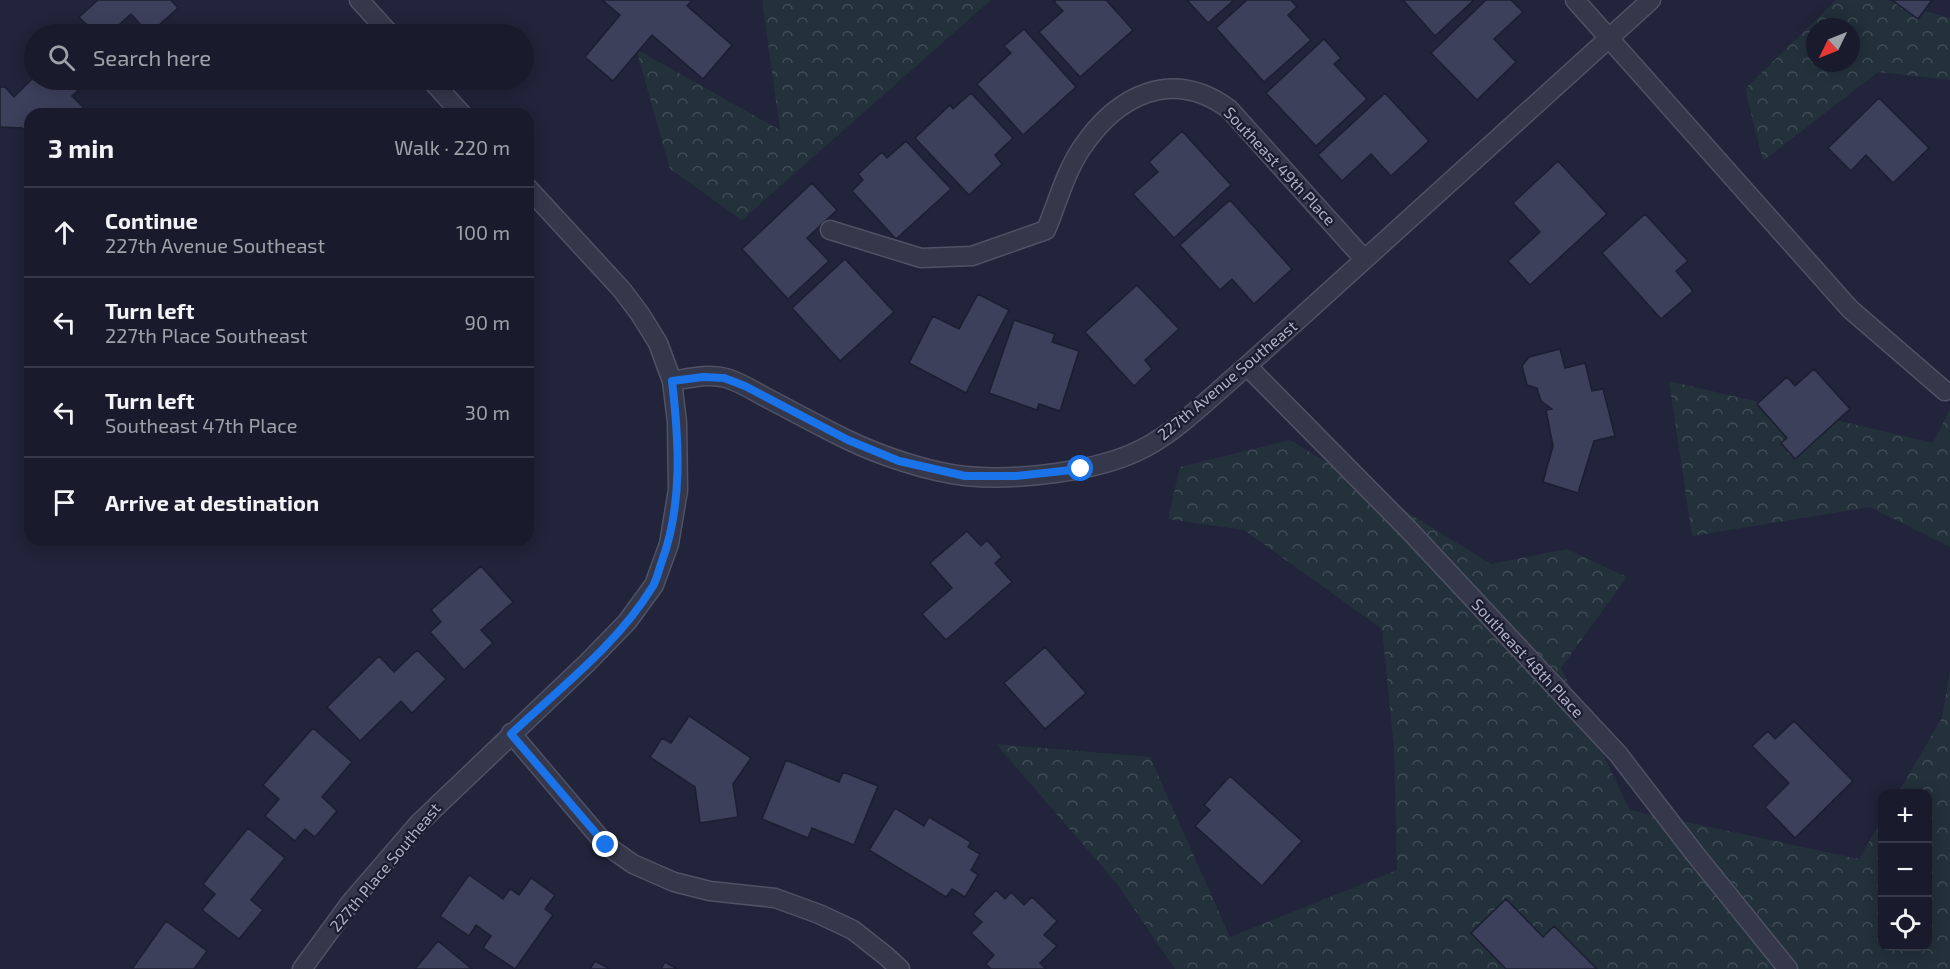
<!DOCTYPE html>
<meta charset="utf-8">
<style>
body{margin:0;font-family:"Exo 2",sans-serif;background:#222434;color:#f1f3f6}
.controls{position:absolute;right:18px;bottom:18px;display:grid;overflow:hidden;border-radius:12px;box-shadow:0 3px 15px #0003}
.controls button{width:54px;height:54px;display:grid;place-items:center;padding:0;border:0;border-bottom:2px solid #373948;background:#191b2c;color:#f1f3f6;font:30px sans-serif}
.compass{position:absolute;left:1806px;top:18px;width:54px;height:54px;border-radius:50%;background:#191b2c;box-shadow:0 3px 15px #0003;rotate:227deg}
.stop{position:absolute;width:18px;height:18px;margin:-14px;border:4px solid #1a73e8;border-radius:50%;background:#fff}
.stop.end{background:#1a73e8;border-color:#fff;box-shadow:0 2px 6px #0008}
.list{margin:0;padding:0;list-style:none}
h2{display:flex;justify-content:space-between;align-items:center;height:78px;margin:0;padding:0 24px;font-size:26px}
h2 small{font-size:20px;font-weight:400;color:#9fa1a9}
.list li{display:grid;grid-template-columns:39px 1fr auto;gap:18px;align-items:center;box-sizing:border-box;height:90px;padding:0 24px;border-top:2px solid #373948}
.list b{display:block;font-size:22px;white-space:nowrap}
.list p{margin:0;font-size:20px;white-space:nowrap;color:#9fa1a9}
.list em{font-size:20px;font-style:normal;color:#9fa1a9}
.icon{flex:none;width:33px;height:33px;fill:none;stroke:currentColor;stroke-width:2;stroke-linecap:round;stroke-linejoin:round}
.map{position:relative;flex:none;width:1950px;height:969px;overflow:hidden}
.search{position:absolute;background:#191b2c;box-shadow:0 3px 15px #0003;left:24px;top:24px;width:510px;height:66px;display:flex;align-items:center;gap:15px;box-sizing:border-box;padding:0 21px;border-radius:33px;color:#9fa1a9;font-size:22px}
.panel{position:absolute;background:#191b2c;box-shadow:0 3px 15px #0003;left:24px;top:108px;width:510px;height:438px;border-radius:18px}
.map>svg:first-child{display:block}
</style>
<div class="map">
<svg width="1950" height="969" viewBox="0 0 1950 969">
<defs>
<pattern id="forest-crowns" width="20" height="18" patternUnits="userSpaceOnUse" patternTransform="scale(1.5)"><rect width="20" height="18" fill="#23313b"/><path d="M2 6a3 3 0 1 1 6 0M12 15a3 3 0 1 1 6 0" fill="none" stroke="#404c56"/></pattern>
</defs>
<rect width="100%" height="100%" fill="#21243a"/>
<path fill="url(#forest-crowns)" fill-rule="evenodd" d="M762,0H991L742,220L670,169L636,49L780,130Z
M1836,0H1886L1950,18V80L1878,72L1763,161L1745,89ZM1815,27H1851V63H1815Z
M1669,381L1933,443L1950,409V547L1870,507L1692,536Z
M1290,440L1491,564L1567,549L1627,577L1561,668L1630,810L1859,859L1882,819V946H1928V794L1898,793L1942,718L1950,671V969H1175L1118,885L996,744L1150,757L1230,937L1397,870L1394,748L1382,629L1244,530L1168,519L1180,467Z"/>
<path fill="#3d405b" stroke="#1c1e31" stroke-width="1.5" d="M98,0H171L178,8L149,34L131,14L109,34H96L79,17Z
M602,0H692L687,6L732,45L703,79L652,35L613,81L585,57L620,15Z
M1056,0H1106L1133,30L1080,77L1039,32L1063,11L1054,2Z
M1187,0H1234L1208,23Z
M1247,0H1291L1297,7L1288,15L1311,40L1264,82L1216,28Z
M1403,0H1474L1435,36Z
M1486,0H1511L1523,12L1494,39L1516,62L1477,100L1431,53Z
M1892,0H1932L1918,19Z
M1024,29L1076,87L1023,135L977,84L1011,53L1004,46Z
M1324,39L1341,58L1334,64L1367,99L1316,146L1266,93Z
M34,77V80H83L86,83L72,96L86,110L82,114H30V136L22,128L0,127V87H5L14,97Z
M971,93L1013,138L995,155L1002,164L969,195L915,138L950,105L953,109Z
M1385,93L1429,141L1391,176L1371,154L1342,181L1318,155Z
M1879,98L1929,148L1893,183L1866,155L1851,171L1828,148Z
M1182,131L1231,185L1174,238L1133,194L1158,172L1149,162Z
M906,141L951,189L896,239L852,191L863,180L858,174L882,152L887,158Z
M1558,161L1607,214L1530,285L1508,261L1540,232L1513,203Z
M812,183L837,210L807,238L829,261L788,299L742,249Z
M1230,200L1292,269L1254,304L1232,279L1220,290L1180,245Z
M1645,214L1688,261L1676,271L1693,291L1661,319L1602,253Z
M845,259L894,312L840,361L792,308Z
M1137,285L1179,329L1145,360L1152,369L1134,386L1085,332Z
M978,294L1009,310L966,393L909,363L933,316L959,329Z
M1014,320L1055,334L1052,342L1079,351L1060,411L1039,404L1037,410L989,393Z
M1560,349L1565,368L1585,363L1592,391L1603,389L1615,436L1594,441L1578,493L1543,482L1553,446L1546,410L1552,409L1541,401L1537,388L1527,385L1522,366L1529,357Z
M1814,369L1850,409L1795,459L1781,443L1787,438L1757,404L1787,377L1795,386Z
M967,531L981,546L987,540L1002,557L995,563L1012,582L946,640L922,614L952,588L930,563Z
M481,566L513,602L481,630L493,643L464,670L430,632L441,622L431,610Z
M1045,647L1086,693L1045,729L1004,683Z
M417,650L446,679L412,713L401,701L360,741L327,707L379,656L394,672Z
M689,716L751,758L733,784L738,817L700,823L695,787L650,757L662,738L671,743Z
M1794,721L1853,781L1795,838L1765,807L1789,783L1752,746L1768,731L1775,739Z
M313,728L352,762L322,797L337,811L315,837L305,829L295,841L265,816L279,799L263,785Z
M786,760L839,782L843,772L878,786L854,845L812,828L808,838L762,819Z
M1230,776L1302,841L1262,886L1195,826L1210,810L1204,805Z
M895,808L924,826L929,817L971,842L968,847L980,854L971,870L978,875L965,897L952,889L946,897L869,850Z
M248,828L285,858L251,900L263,910L239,939L202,910L215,894L203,884Z
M469,875L503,899L510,889L519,895L531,878L555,895L545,909L553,915L515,969L483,948L491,936L476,925L469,936L440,916Z
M996,890L1005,899L1011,892L1024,905L1032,897L1057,921L1044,935L1057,946L1040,963L1046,969H991L986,964L994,955L971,933L982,922L973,914Z
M1506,899L1543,937L1554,926L1597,969H1506L1471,933Z
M166,921L207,951L194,969H132Z
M438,941L472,969H415Z
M595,961L610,969H590Z
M665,962L677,969H661Z"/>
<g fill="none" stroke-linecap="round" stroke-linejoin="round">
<defs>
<path id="minor" d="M359,0L390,34
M1575,0L1850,309L1945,391
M431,80L462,114
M528,188L622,290L640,314L658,343L672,381C689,378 709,373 726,378C740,382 754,391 767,398C794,412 821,427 848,440C881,456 929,472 965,476C1016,481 1099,472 1144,448C1179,430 1216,392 1247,366L1651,0
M830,230L921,258L972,256L1046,230C1057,204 1065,173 1081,149C1117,95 1172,67 1229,109L1364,259
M1247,366L1408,529L1618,754L1695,854L1788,969
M511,733L606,845L633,864L674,882L710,891L775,898L819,914L853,930L886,956L900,969
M302,969L351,902L419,823L587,663L627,622L654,585L669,544L678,490L677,422L672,381"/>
</defs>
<use href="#minor" stroke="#505165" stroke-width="21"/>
<use href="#minor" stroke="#35374b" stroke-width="18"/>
</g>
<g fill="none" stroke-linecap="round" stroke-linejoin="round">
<path stroke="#1a73e8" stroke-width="8" d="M606,845L511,734C560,688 618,644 653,586C657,579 659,569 662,561C683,503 679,441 672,381L703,377L724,378L745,386L848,440L899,461L965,476H1016L1081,469"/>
</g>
<g text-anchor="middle" stroke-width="4.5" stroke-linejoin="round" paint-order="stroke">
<g font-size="16" fill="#b0b1c7" stroke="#1a1c2f">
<text transform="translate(1280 166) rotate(47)" y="6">Southeast 49th Place</text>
<text transform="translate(1227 380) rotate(-40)" y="6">227th Avenue Southeast</text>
<text transform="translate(1528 658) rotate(47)" y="6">Southeast 48th Place</text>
<text transform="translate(385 867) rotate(-50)" y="6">227th Place Southeast</text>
</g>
</g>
</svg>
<div class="controls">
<button>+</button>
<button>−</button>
<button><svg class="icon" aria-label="locate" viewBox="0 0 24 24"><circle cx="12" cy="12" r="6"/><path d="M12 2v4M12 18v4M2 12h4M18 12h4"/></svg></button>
</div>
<svg class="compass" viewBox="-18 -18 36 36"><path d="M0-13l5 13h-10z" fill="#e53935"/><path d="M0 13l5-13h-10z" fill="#9fa1a9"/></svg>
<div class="stop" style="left:1081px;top:469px"></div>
<div class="stop end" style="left:606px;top:845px"></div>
<div class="search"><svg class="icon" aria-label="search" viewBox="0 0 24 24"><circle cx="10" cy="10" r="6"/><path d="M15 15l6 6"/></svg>Search here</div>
<section class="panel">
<h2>3 min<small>Walk · 220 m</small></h2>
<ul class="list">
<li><svg class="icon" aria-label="ahead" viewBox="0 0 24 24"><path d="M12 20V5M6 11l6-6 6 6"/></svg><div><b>Continue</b><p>227th Avenue Southeast</p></div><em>100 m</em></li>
<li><svg class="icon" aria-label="left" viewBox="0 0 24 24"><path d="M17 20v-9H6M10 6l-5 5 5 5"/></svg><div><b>Turn left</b><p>227th Place Southeast</p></div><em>90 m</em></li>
<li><svg class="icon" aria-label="left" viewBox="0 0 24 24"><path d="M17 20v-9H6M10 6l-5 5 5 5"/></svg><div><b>Turn left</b><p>Southeast 47th Place</p></div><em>30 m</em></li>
<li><svg class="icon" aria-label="arrive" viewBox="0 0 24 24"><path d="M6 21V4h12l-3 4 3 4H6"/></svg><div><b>Arrive at destination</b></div></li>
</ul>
</section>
</div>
